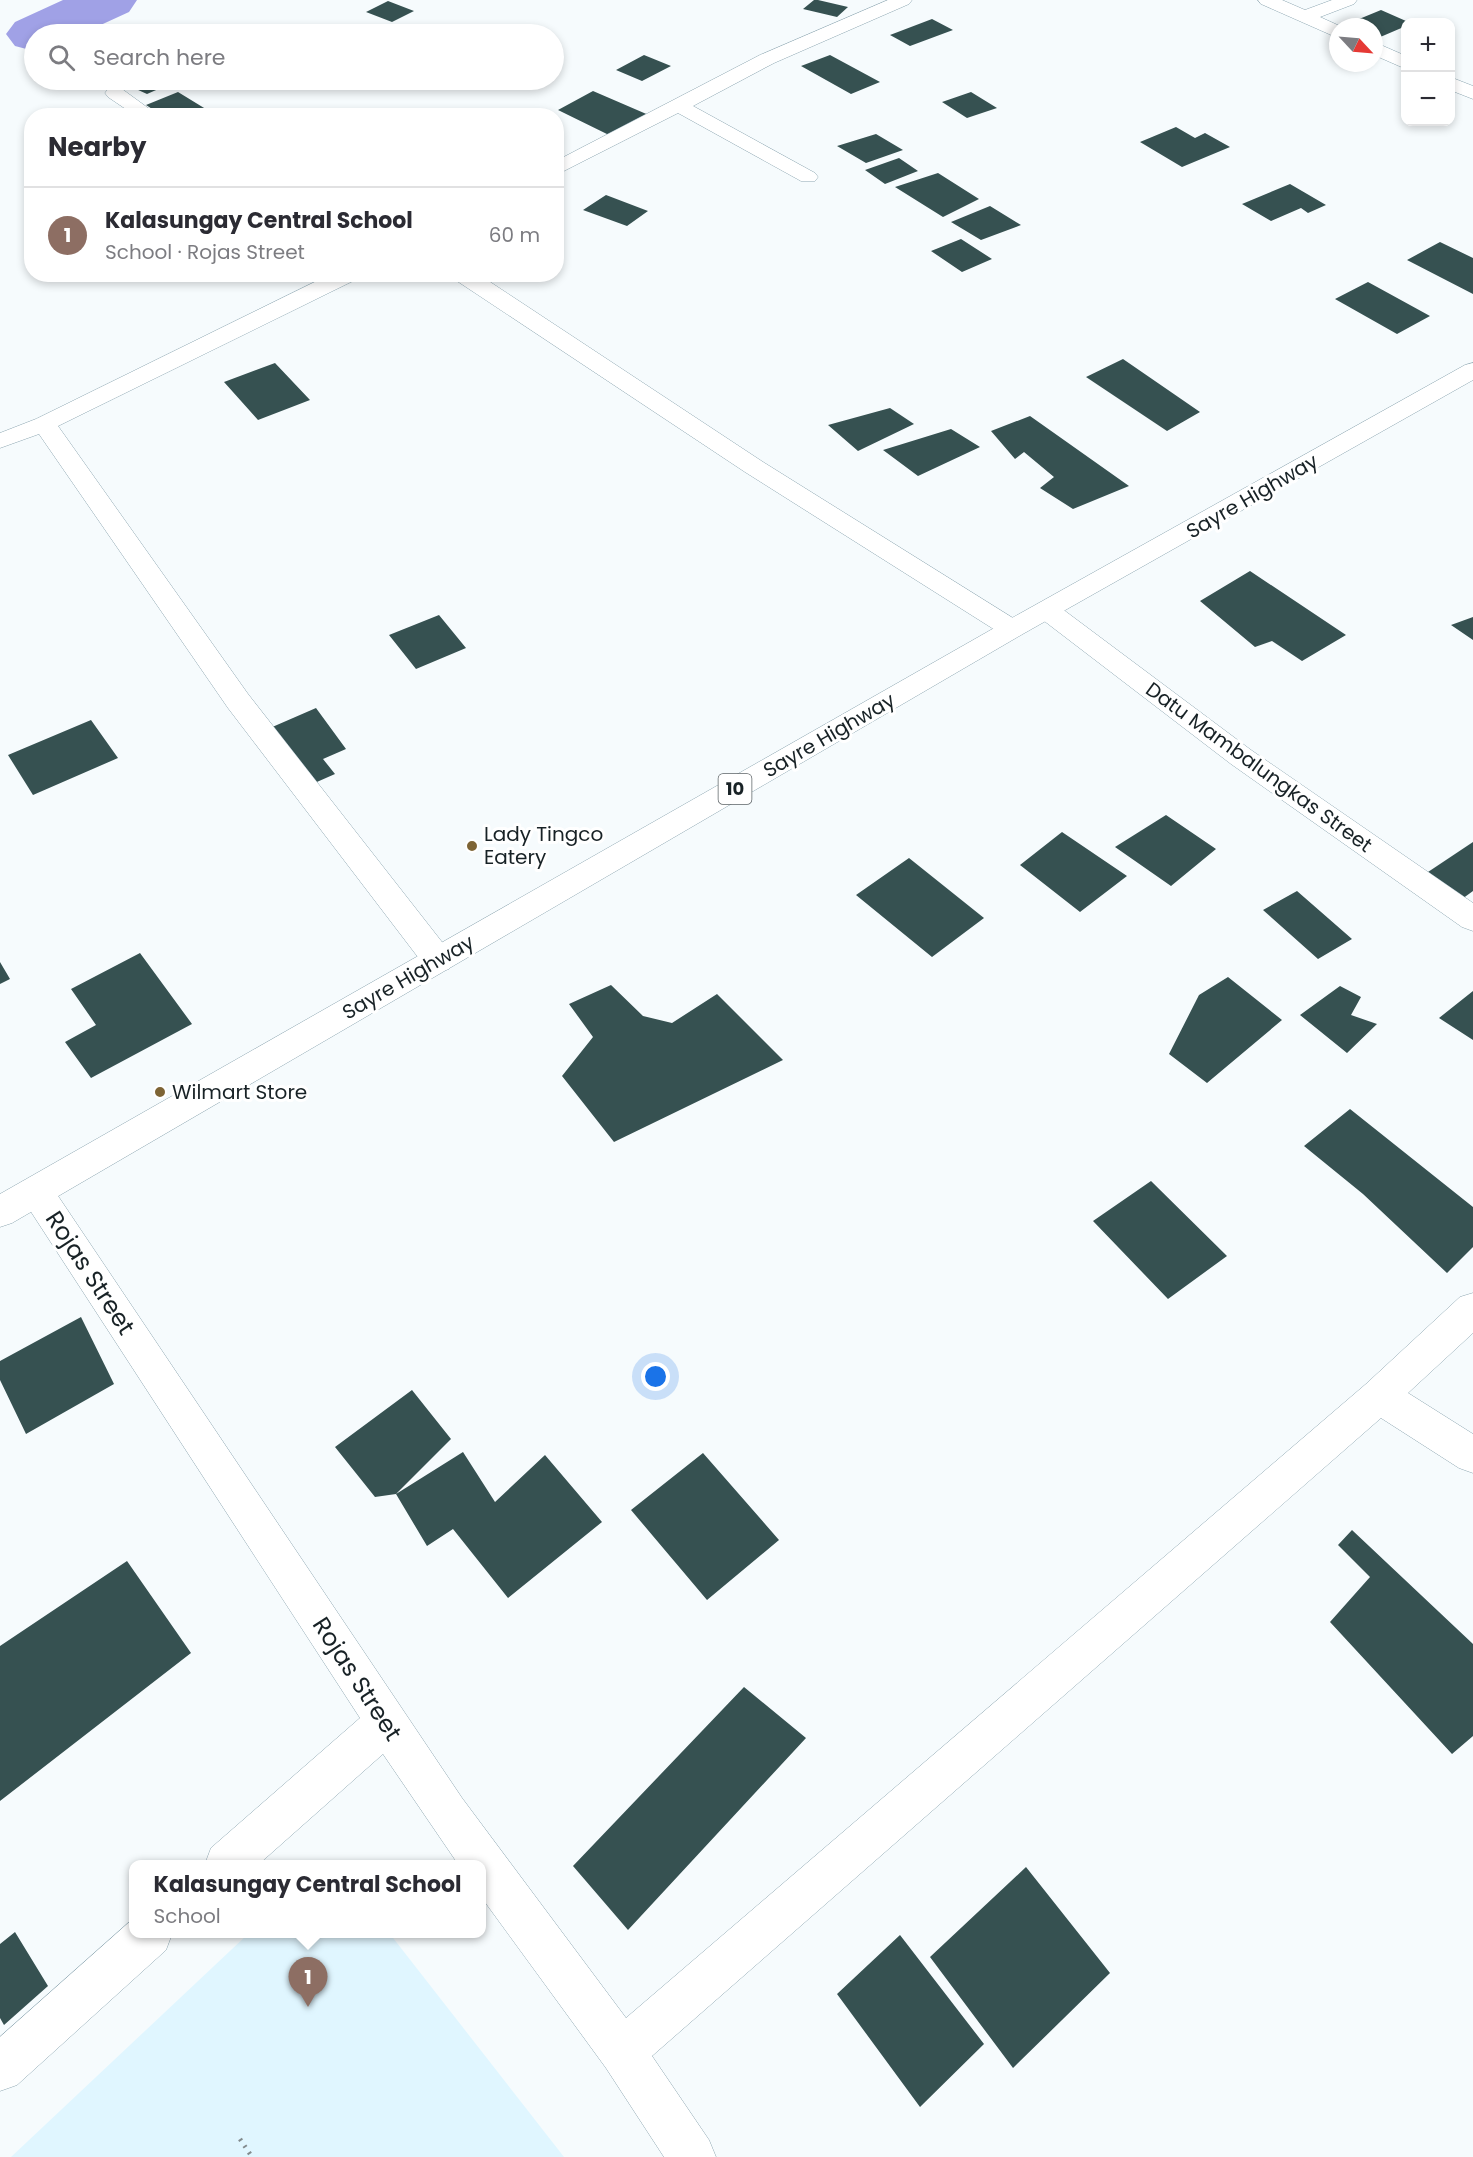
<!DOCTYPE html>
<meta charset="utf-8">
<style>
body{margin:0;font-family:Poppins,sans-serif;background:#f2f2f3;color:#2b2b33}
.controls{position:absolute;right:18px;top:18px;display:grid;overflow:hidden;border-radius:12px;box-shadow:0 3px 9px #0003}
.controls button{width:54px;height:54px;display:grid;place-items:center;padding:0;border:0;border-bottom:2px solid #e1e1e2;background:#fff;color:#2b2b33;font:30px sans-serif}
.compass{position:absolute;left:1329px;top:18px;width:54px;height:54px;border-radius:50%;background:#fff;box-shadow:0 3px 9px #0003;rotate:116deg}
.you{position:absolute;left:656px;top:1377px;width:21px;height:21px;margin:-15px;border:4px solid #fff;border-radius:50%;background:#1a73e8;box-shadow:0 0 0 9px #1a73e833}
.badge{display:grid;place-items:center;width:39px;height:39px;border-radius:50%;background:#7d6435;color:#fff;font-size:20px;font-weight:700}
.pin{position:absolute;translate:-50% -50px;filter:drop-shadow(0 2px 3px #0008)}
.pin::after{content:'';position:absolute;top:32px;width:21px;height:18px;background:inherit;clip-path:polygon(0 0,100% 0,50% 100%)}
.popup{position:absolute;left:129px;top:1860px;width:357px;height:78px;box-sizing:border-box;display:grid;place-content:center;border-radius:12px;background:#fff;filter:drop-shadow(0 2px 4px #0005);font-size:20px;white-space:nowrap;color:#7c7c81}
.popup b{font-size:22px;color:#2b2b33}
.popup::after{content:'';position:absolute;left:50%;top:100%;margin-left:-12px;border:12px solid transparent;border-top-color:#fff}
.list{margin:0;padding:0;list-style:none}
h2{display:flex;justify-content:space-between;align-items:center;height:78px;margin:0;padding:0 24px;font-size:26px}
h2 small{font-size:20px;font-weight:400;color:#7c7c81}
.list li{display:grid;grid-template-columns:39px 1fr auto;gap:18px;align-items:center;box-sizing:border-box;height:96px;padding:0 24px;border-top:2px solid #e1e1e2}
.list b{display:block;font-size:22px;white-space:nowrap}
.list p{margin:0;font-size:20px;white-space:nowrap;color:#7c7c81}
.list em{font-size:20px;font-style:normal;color:#7c7c81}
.icon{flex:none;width:33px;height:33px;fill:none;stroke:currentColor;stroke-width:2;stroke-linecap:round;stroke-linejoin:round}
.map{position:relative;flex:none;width:1473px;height:2157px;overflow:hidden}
.search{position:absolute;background:#fff;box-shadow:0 3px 9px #0003;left:24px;top:24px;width:540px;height:66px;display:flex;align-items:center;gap:15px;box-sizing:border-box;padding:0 21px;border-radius:33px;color:#7c7c81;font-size:22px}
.panel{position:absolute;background:#fff;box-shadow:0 3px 9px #0003;left:24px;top:108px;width:540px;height:174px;border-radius:24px}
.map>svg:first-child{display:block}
</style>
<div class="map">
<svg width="1473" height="2157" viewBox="0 0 1473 2157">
<rect width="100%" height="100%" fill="#f6fbfd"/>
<path fill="#e0f6ff" d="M248,1934H390L564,2157H11Z"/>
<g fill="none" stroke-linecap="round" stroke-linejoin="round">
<path fill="#a0a1e6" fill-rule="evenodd" d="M63,0H137L129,12L81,34H34V51L15,46L6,34L15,22Z"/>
</g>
<path fill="#365151" d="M814,0H818L848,7L837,17L803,9Z
M388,1L414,11L392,22L366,12Z
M1381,10L1406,21V26L1378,38L1374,36V27H1354L1347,24Z
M932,19L953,30L910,46L890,35Z
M429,27L447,34H413Z
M644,55L671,66L642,81L616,70Z
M830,55L880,82L851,94L801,66Z
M116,80H179L147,94Z
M593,91L651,116L611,136L558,110Z
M178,92L209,111L198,116H163L146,105Z
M971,92L997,108L967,118L942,102Z
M1176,127L1195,138L1205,133L1230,147L1182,167L1140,142Z
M876,134L903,150L866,163L837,146Z
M899,158L918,171L885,184L865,170Z
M938,173L979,199L943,217L895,187Z
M1290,184L1326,205L1308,213L1301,208L1271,221L1242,204Z
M606,195L648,211L627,226L583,210Z
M990,206L1021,225L981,240L951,222Z
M961,239L992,259L962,272L931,251Z
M1440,242L1473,258V294L1407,260Z
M1368,282L1430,316L1397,334L1335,299Z
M1123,359L1200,412L1167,431L1086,377Z
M275,363L310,400L258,420L224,382Z
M890,408L914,424L858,451L828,425Z
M1030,416L1129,486L1073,509L1040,488L1054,477L1024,452L1015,459L991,431Z
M951,429L980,447L918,476L883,450Z
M1250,571L1346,635L1302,661L1272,641L1255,647L1200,601Z
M439,615L466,648L416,669L389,635Z
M1473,617V640L1451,625Z
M316,708L346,749L323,759L335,774L310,785L270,728Z
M91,720L118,758L33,795L8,755Z
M1166,815L1216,849L1171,886L1115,847Z
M1062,832L1127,876L1080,912L1020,865Z
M1473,842V891L1462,899L1428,872Z
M909,858L984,918L932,957L856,895Z
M1297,891L1352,939L1318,959L1263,910Z
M140,953L192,1024L91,1078L65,1042L96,1025L71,989Z
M0,962L10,979L0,984Z
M1228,977L1282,1020L1207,1083L1169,1054L1199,995Z
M611,985L643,1016L672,1023L717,994L783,1060L614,1142L562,1076L593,1037L569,1004Z
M1340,986L1361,997L1351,1015L1377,1024L1347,1053L1300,1015Z
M1473,991V1040L1439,1018Z
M1350,1109L1473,1207V1247L1447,1273L1363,1194L1304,1146Z
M1151,1181L1227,1256L1168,1299L1093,1221Z
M81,1317L114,1384L26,1434L0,1380V1361Z
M412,1390L451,1439L396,1494L375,1497L335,1447Z
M463,1452L495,1502L545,1455L602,1522L508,1598L453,1529L427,1546L396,1494Z
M703,1453L779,1540L707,1600L631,1510Z
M1352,1530L1473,1644V1736L1452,1754L1330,1622L1370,1577L1338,1545Z
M127,1561L191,1653L0,1801V1646Z
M744,1687L806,1738L628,1930L573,1866Z
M1026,1867L1110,1973L1013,2068L930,1957Z
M15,1932L48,1986L4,2025L0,2018V1944Z
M900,1935L984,2044L920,2107L837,1994Z"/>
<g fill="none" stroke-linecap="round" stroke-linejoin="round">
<defs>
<path id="minor" d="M888,0H912L909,4L774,63L693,106L815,173L818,177L815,181H801L678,113L556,175V161L760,55Z
M1258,0H1282L1305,10L1332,0H1357L1354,4L1320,17L1342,27H1338V38L1261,4Z
M1374,42L1406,56V69L1374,55Z
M1450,77L1473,86V99L1450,90Z
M115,87L122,89L159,116H136L108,97L105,93L108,89Z
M331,274H360L357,279L58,426L248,694L449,951L454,960L449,969L438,972L427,969L228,708L39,434L0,448V433L36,419Z
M451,274H478L763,462L1021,623L1025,629L1021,635L1012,638L1003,635L745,472L454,279Z
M1048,602L1057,605L1251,750L1473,903V931L1462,927L1231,764L1039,617L1035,611L1039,605Z
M36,1176L48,1181L462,1798L626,2018L1366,1384L1460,1297L1473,1293V1333L1408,1393L1473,1434V1473L1459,1468L1381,1418L652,2056L709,2140L716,2157H664L606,2068L482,1898V1864H458L383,1754L259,1864H205L211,1848L360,1718L24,1201L19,1191L24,1181Z
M134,1918V1934H172L166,1950L17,2085L0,2091V2037Z"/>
<path id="trunk" d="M1473,363V380L1021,635L12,1223L0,1227V1194L1003,623L1465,365Z"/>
</defs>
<use href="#minor" stroke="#8da6b1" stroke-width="1"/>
<use href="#trunk" stroke="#8da6b1" stroke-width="1"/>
<path stroke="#838b8e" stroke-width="4.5" stroke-dasharray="2 6" stroke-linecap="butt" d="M240,2139L252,2157"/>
<use href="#minor" fill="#fff" fill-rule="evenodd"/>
<use href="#trunk" fill="#fff" fill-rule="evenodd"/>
</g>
<g fill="#7d6435" stroke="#fff" stroke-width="2">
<circle cx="472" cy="846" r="6"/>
<circle cx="160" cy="1092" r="6"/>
</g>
<g text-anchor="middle" stroke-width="6" stroke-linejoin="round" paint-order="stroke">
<rect fill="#fff" stroke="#5d6467" stroke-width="1.5" x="718.5" y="774" width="33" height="30" rx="4.5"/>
<g font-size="18" font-weight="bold" fill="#182226">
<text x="735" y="795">10</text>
</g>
<g font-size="20" fill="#182226" stroke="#fff">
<text transform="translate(1252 496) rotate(-30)" y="7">Sayre Highway</text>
<text transform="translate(829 735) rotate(-30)" y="7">Sayre Highway</text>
<text transform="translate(1259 767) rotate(36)" y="7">Datu Mambalungkas Street</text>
<text transform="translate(408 977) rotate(-30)" y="7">Sayre Highway</text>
</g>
<g font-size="20" fill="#182226" stroke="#fff" text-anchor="start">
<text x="484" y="841">Lady Tingco<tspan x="484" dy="23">Eatery</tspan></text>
<text x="172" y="1099">Wilmart Store</text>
</g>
<g font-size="24" fill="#182226" stroke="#fff">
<text transform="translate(90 1273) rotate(57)" y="8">Rojas Street</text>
<text transform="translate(357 1679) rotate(57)" y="8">Rojas Street</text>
</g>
</g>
</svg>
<div class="controls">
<button>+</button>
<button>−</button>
</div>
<svg class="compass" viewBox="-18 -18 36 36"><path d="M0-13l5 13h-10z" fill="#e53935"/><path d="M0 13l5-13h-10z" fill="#7c7c81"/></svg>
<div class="you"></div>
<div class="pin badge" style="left:308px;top:2007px;background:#8d6e63">1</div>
<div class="popup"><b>Kalasungay Central School</b>School</div>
<div class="search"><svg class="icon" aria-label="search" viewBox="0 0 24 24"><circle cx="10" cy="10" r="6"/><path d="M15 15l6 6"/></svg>Search here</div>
<section class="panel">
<h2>Nearby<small></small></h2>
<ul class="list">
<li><span class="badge" style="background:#8d6e63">1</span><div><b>Kalasungay Central School</b><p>School · Rojas Street</p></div><em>60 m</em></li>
</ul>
</section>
</div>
